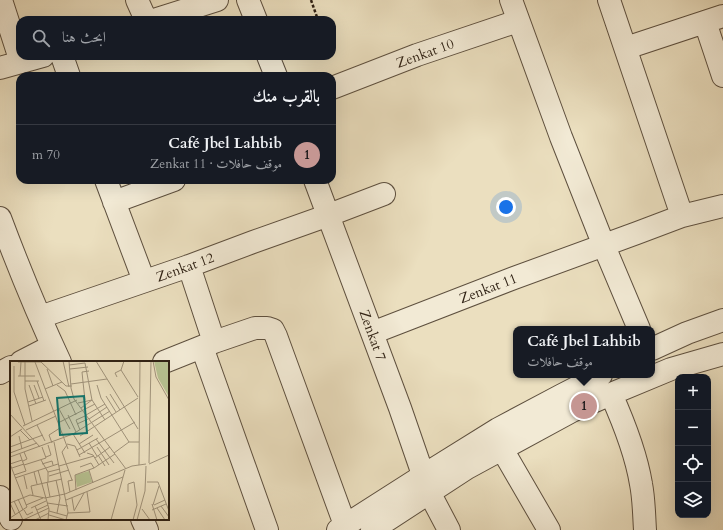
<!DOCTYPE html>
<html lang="ar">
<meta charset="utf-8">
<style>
body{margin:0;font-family:Cardo,Amiri,serif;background:#20242c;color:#f1f3f6;direction:rtl}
.controls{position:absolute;right:12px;bottom:12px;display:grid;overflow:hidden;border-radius:8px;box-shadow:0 4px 16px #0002}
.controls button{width:36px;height:36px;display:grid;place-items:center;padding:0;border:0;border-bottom:1px solid #363941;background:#171b24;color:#f1f3f6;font:20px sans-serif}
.you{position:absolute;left:506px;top:207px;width:14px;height:14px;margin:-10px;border:3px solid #fff;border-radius:50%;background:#1a73e8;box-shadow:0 0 0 6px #1a73e833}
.badge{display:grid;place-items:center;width:26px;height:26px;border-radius:50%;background:#c59692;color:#111;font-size:13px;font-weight:700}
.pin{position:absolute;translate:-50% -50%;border:2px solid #fff;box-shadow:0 1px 4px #0006}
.popup{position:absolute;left:513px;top:326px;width:142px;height:52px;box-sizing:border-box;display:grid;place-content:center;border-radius:8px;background:#171b24;filter:drop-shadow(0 1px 3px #0005);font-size:13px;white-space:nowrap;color:#9ea1a6}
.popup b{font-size:15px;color:#f1f3f6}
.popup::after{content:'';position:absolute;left:50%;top:100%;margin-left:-8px;border:8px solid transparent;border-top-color:#171b24}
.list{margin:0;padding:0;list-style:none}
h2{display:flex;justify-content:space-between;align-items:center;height:52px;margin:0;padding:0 16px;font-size:17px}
h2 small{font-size:13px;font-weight:400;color:#9ea1a6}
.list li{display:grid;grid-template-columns:26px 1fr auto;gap:12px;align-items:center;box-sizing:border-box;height:60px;padding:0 16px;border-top:1px solid #363941}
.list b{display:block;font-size:15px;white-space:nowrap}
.list p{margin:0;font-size:13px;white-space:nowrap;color:#9ea1a6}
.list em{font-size:13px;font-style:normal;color:#9ea1a6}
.icon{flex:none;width:22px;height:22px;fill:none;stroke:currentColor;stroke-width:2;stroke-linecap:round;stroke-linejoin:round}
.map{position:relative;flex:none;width:723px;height:530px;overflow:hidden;direction:ltr}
.search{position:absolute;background:#171b24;box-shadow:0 4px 16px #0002;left:16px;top:16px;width:320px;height:44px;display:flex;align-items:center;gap:10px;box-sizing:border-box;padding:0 14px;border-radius:12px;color:#9ea1a6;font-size:15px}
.panel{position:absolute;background:#171b24;box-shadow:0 4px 16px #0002;left:16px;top:72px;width:320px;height:112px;border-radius:12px;direction:rtl}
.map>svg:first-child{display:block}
</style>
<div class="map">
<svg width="723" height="530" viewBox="0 0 723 530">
<rect width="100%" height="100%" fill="#ebdfbf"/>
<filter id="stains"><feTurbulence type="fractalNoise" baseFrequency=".005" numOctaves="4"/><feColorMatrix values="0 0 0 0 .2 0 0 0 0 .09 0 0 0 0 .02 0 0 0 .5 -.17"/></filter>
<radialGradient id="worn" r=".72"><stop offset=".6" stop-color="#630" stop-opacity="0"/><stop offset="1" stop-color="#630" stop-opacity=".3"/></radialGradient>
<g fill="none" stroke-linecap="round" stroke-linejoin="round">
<defs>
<path id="minor" d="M1,0L21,62
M137,0L146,20
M248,0L256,20
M511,0L561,137L604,246L639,329
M609,0L682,216
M154,20L217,0
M705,22L723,76
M626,48L723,16
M62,56L69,76
M268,56L276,76
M0,68L43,56
M332,88L417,55L518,21
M106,180L144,281
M315,180L400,408L429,492L449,530
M114,202L174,180
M0,218C18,266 38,315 60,362
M189,266L214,342
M40,317L189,266L253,242L329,215L384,194
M372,333L514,278L637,233L682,216L723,206
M202,347L267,530
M652,349L687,333L723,320
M21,362L52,346
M164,362L214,342L255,328H267L273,330L276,336L345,525
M0,373L11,367
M611,394C624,423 636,453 641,484C644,499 644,515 645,530
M502,449L549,530
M0,497L11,519
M142,519L147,530
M338,530L424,475L498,429L562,395L601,375
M372,530L467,468L572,411L611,394L671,369L723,354"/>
</defs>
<use href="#minor" stroke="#5e503f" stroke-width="24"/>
<path stroke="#2f2114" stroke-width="2.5" stroke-dasharray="3 2" stroke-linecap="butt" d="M311,0L318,20"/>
<use href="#minor" stroke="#f2ead5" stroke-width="22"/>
</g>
<g text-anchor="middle" stroke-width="4" stroke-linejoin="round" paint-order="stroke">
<g font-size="14" fill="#2f2114" stroke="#f2ead5">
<text transform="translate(425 53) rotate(-20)" y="5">Zenkat 10</text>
<text transform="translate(185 267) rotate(-20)" y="5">Zenkat 12</text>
<text transform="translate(488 288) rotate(-21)" y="5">Zenkat 11</text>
<text transform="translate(373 335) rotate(70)" y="5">Zenkat 7</text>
</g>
</g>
<g transform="translate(10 361)">
<rect width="159" height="159" fill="#ebdfbf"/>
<path d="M144,0H159V36L148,17ZM79,110L82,121L67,126L65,114Z" fill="#b7c292"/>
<path fill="none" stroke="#a0937b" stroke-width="1" d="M15,0V28L22,60M30,0L56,25H62M53,0L59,26M59,0L61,27L64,38L116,108M86,0L128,68M143,0L146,16L159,39M8,1H31M25,1L58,88M59,4L75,2L82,39L95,59M4,5V31L15,64M37,8L43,25M60,8L78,6M111,9L128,36M8,15H25M10,15L11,1M107,16L105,12L111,9L114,0M15,20H29M27,20L34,40M73,21L75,39M73,21L72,11L79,10M61,23L97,18M19,24L26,43M24,24L29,37M47,24L55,30L66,54M87,24L91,37L119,81M35,28L52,21M100,33L110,49M96,35L106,51M18,41L33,36M68,42L82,39M19,45L36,39M71,47L82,39M49,48L60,68M0,53L30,86M58,54L66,71M76,54L95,43M79,58L97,46M48,62L85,43M67,63L78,58M27,64L35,80M13,65L67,39M10,69L20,79M16,69L46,55M70,69L66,59L75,55M63,73L75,92M9,75L12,88M70,75L128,37M0,76L12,68M86,78L104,102M42,82L39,74L50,67M79,82L87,95M57,83L65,85L70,96M69,83L83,74M57,84L52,91L62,119M0,86L33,74M87,86L99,104M67,89L88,77M0,92L27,82M77,92L83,94L89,104M104,92L119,81H129M69,94L125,61M88,94L95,105M0,96L63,73L100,50M36,96L41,94L38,84M85,97L100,86M31,99L38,111V121M13,100L17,98L14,91M139,102L141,0M0,103L17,146L0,157M0,103L12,99M32,103L42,100L43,104M139,103L159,94M14,104L36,97L32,86M129,104L130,0M49,105L84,95M70,106L81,102L84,107M2,107L14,103M28,109L39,148L38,159M79,109L83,122M24,111L27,123M38,111L50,108M4,114L16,110L10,93M14,115L17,128M39,115L59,109M5,117L48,103M46,119L50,137L47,152M37,121L40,136M137,121H148L159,150M66,129L65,114L84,107L105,93M60,131L58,120L63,119M118,131V123L124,121L127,144L123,159M23,134L21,125L52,118M62,137L64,149M8,138L13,149M56,139L113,116M4,140L13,159M0,142L20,134L35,137L55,133L122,105L136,103M0,142L5,153M37,142L58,145M142,143L147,159M16,144L33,137M143,144L149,125M144,144L155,139M25,145L31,159M151,145L159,156M21,147L36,140M147,147L155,159M132,148L140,159M14,149L17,154L23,151M27,149L38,144M142,149L156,143M39,150L57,155M64,150L74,132M58,152L80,151L77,131M39,154L56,159L58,151L44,81M13,159L39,147M25,159L39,152M101,159L115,109M127,159L135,130L136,105"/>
<path fill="#0f766e" fill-opacity="0.15" stroke="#0f766e" stroke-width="2" d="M74,35L77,72L50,74L47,37Z"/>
<rect width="159" height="159" fill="none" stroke="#2f2114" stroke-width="2"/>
</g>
<rect width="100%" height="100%" filter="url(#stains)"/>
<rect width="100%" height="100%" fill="url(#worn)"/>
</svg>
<div class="controls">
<button>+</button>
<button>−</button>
<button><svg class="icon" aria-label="locate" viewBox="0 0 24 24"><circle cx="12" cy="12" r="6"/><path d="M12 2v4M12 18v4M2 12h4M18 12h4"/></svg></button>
<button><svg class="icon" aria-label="layers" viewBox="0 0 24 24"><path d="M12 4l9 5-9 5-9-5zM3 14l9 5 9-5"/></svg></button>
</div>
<div class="you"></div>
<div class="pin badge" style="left:584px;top:406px">1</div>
<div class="popup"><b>Café Jbel Lahbib</b>موقف حافلات</div>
<div class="search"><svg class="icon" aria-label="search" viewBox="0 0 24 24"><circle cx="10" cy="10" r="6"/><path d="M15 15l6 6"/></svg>ابحث هنا</div>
<section class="panel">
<h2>بالقرب منك<small></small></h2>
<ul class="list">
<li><span class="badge">1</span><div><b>Café Jbel Lahbib</b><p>موقف حافلات · Zenkat 11</p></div><em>70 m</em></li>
</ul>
</section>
</div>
